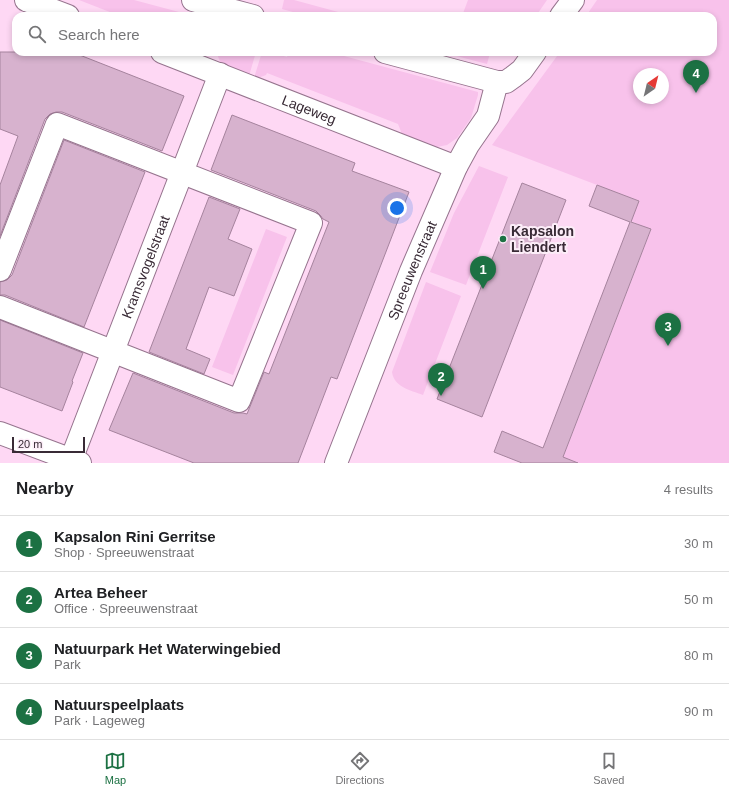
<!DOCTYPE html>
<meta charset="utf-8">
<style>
body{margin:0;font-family:Helvetica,sans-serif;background:#f6f6f6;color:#202124}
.compass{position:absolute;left:633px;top:68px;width:36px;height:36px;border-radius:50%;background:#fff;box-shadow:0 2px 6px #0003;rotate:35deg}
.scale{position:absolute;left:12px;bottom:10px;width:73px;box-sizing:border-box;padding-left:4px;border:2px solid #392b36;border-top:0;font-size:11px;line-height:14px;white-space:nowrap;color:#392b36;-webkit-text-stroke:3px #fcedf8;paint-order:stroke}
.you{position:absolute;left:397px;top:208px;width:14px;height:14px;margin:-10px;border:3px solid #fff;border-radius:50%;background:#1a73e8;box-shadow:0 0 0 6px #1a73e833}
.badge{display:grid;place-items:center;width:26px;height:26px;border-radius:50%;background:#1c7143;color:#fff;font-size:13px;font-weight:700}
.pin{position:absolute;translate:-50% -33px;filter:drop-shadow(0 1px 2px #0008)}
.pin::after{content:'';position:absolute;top:21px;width:14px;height:12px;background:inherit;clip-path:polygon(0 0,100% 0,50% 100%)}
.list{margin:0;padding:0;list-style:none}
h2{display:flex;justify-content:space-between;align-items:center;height:52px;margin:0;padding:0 16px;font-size:17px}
h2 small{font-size:13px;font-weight:400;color:#757577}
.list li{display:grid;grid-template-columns:26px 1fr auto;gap:12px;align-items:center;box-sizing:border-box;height:56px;padding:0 16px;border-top:1px solid #e0e0e0}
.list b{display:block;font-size:15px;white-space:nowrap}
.list p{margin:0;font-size:13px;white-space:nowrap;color:#757577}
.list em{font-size:13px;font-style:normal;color:#757577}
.icon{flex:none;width:22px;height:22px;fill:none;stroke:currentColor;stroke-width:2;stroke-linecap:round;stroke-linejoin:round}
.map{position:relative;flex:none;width:729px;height:463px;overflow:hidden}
.search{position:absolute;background:#fff;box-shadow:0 2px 6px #0003;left:12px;right:12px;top:12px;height:44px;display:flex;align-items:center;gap:10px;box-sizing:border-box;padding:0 14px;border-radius:12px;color:#757577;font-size:15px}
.sheet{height:276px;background:#fff}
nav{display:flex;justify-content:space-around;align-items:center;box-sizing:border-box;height:56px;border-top:1px solid #e0e0e0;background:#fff;font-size:11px;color:#757577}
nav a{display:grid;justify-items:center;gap:2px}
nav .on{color:#1c7143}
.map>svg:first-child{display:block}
</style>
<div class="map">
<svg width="729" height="463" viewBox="0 0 729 463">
<rect width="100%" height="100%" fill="#fed8f4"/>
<path fill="#f8c2eb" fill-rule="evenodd" d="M79,0H134L194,16H120Z
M284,0H294L353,16H307L282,9Z
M468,0H547L536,16H462Z
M597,0H729V463H561L651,230L631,221L639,201L492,145L560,52H713V16H586ZM639,74H663V98H639Z
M212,52H256L249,76L221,64L217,54Z
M262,52H269L287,57L289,52H329L478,92V95L471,118L457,138L447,145L437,147L429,146L402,134L398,124L267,73L266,75L258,78H254Z
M441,52H486L490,53L487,64Z
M479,166L508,177L466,285L430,272L454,213Z
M266,229L287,237L233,375L212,367Z
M426,282L461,296L423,395C410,390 394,387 392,372Z"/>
<path fill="#d7b2ce" stroke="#a5839d" d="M0,52H72L184,96L162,151L62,112H56L50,114L45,119L0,236V185L18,136L0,129Z
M232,115L355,163L352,171L409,192L337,379L331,377L298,463H194L109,430L133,373L234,413H243L247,414L264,372L269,374L329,222L323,219L320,215L316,211L211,170Z
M64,140L145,172L84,327L5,295H0V282L7,280L12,275Z
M522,183L566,200L482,417L437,399Z
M597,185L639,201L631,222L651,229L563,457L578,463H522L494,452L502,431L543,448L630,222L589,206Z
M209,197L240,209L228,239L252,249L234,296L209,287L186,349L210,359L204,374L149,352Z
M0,320L83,353L72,381L73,382L62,411L0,387Z"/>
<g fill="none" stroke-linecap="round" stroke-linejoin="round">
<defs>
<g id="minor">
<path d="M26,0L68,16"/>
<path d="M193,0L253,16"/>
<path d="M561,16L573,0"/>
<path id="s1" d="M162,52L456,167"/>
<path d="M385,52L497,82H506L513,77L522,70L535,52"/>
<path d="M0,270L57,124L311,223L239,401L0,307"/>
<path d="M0,433L80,463"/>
<path id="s2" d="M71,460L220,74"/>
<path id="s3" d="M336,463L411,271L456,167L468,145L488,116L497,82"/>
</g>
</defs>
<use href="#minor" stroke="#96748e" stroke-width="24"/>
<use href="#minor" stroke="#fff" stroke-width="22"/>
</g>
<circle fill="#1c7143" stroke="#fcedf8" stroke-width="1.5" cx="503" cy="239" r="4"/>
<g text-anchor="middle" stroke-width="4" stroke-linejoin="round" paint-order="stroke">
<g font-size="14" fill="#392b36" stroke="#fcedf8">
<text dy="5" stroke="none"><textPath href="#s1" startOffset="158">Lageweg</textPath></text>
<text dy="5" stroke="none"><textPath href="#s2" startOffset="207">Kramsvogelstraat</textPath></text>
<text dy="5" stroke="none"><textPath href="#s3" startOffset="207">Spreeuwenstraat</textPath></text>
</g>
<g font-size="14" font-weight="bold" fill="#392b36" stroke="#fcedf8" text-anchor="start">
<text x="511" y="236">Kapsalon<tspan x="511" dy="16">Liendert</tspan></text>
</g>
</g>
</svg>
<svg class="compass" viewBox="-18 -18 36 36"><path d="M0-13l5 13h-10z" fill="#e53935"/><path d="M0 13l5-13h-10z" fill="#757577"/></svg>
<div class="scale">20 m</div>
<div class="you"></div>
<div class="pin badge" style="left:483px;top:289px">1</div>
<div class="pin badge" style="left:441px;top:396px">2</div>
<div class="pin badge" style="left:668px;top:346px">3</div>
<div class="pin badge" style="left:696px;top:93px">4</div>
<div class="search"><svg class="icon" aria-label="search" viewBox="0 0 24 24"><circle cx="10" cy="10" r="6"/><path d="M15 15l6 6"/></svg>Search here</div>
</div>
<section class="sheet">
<h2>Nearby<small>4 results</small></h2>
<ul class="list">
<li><span class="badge">1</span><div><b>Kapsalon Rini Gerritse</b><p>Shop · Spreeuwenstraat</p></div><em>30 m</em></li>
<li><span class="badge">2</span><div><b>Artea Beheer</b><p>Office · Spreeuwenstraat</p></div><em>50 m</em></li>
<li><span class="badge">3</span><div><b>Natuurpark Het Waterwingebied</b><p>Park</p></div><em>80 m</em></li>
<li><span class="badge">4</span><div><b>Natuurspeelplaats</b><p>Park · Lageweg</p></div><em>90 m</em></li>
</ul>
</section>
<nav>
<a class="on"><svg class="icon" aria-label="map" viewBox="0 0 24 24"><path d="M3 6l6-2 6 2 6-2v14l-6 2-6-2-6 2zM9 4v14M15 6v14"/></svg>Map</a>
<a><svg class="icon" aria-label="directions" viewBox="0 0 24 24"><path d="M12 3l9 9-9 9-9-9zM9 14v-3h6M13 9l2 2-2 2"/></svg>Directions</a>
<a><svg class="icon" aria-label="saved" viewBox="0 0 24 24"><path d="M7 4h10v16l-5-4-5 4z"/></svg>Saved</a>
</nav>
